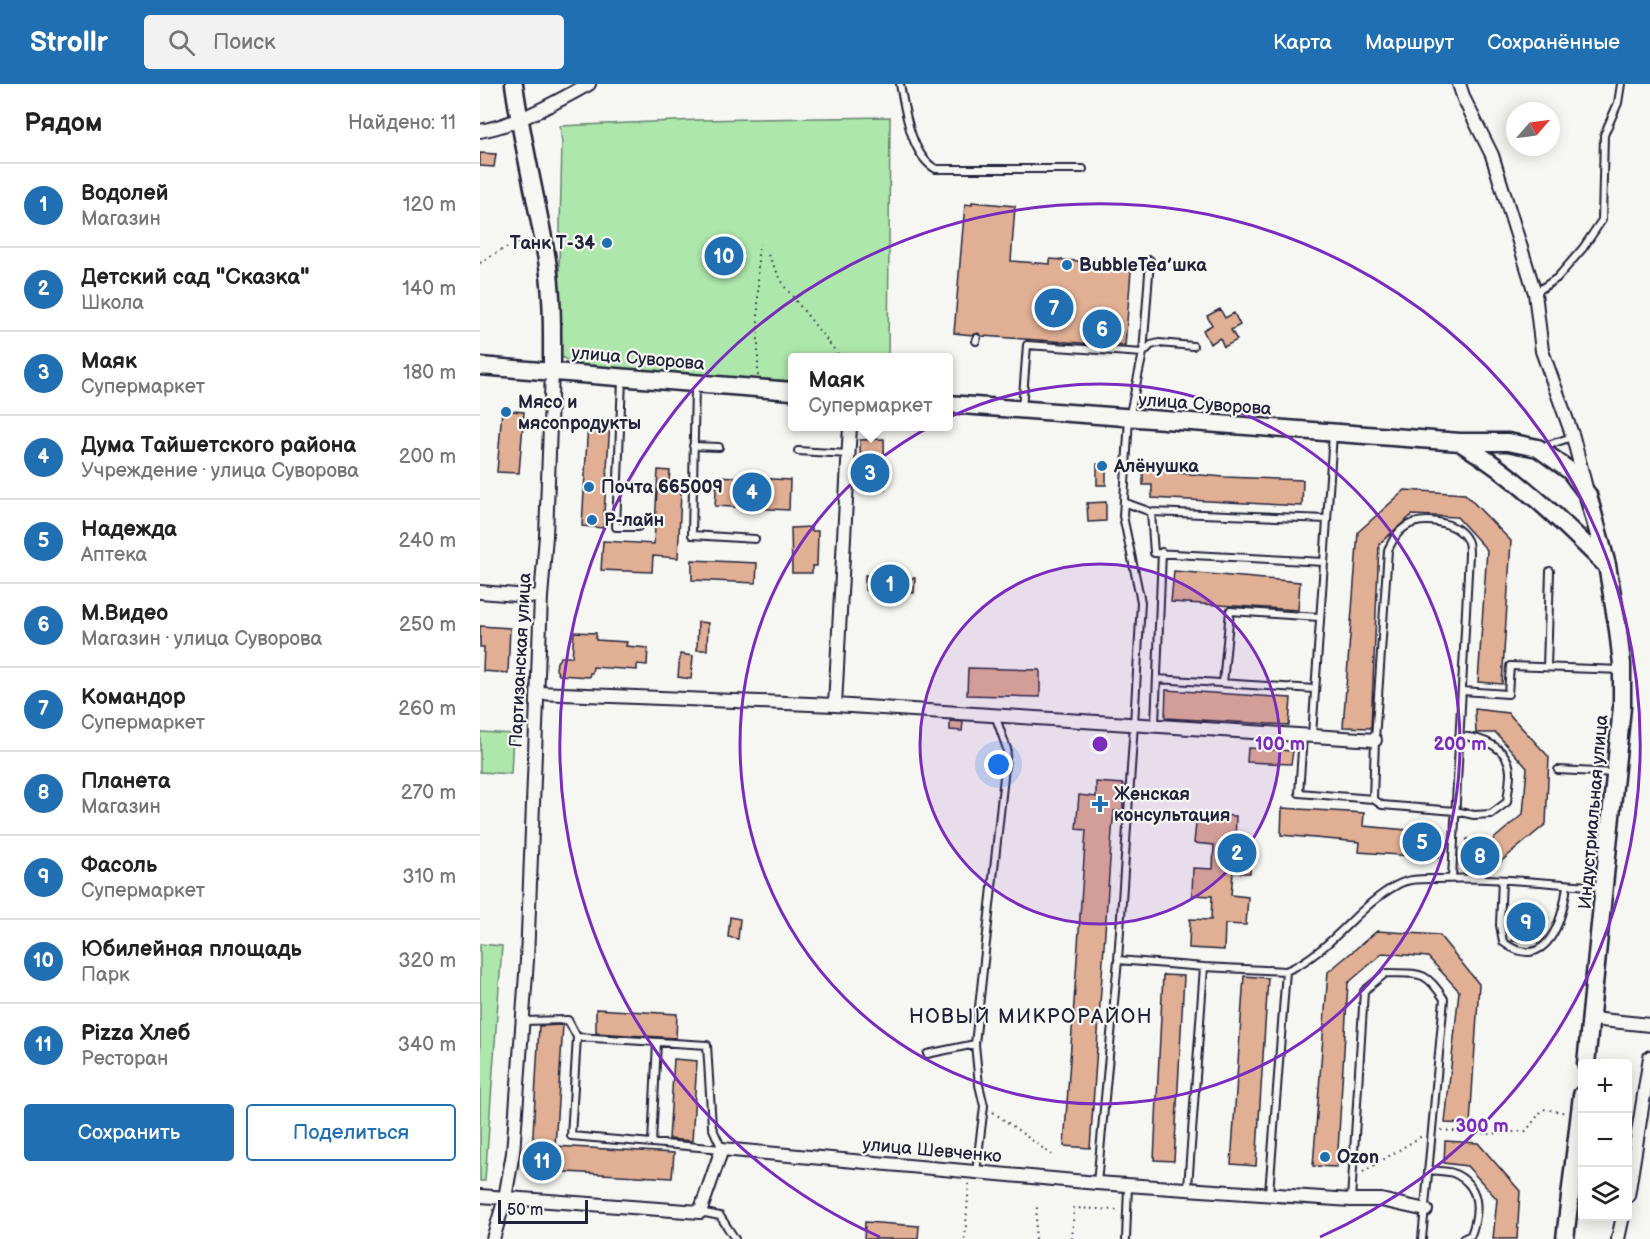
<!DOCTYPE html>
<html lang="ru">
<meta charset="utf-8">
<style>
body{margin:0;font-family:"Balsamiq Sans",sans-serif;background:#f2f2f2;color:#222}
.controls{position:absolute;right:18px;bottom:18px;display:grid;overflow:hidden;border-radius:6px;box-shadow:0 3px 15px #0003}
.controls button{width:54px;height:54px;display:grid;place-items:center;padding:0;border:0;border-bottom:2px solid #e0e0e0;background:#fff;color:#222;font:30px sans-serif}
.compass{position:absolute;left:1026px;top:18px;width:54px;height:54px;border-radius:50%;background:#fff;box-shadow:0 3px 15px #0003;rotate:62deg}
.scale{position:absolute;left:18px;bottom:15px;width:90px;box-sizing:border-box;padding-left:6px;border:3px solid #22223b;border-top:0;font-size:16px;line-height:21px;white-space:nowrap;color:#22223b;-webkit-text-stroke:4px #f6f6f2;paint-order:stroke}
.you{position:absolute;left:519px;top:681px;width:21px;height:21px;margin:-15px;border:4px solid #fff;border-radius:50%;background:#1a73e8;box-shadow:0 0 0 9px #1a73e833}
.badge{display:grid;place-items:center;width:39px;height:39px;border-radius:50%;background:#1f6fb2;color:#fff;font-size:20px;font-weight:700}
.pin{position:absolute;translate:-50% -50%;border:3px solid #fff;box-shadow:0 2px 6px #0006}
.popup{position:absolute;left:308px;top:269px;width:165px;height:78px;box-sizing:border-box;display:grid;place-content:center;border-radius:6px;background:#fff;filter:drop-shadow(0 2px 4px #0005);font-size:20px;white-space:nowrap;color:#767676}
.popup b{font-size:22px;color:#222}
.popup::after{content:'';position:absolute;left:50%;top:100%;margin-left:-12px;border:12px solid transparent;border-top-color:#fff}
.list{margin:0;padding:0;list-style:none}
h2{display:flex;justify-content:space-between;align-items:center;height:78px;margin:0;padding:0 24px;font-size:26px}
h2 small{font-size:20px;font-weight:400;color:#767676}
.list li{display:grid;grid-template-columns:39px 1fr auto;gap:18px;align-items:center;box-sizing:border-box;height:84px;padding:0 24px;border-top:2px solid #e0e0e0}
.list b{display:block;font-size:22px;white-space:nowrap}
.list p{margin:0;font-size:20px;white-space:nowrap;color:#767676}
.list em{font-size:20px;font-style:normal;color:#767676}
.actions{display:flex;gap:12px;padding:18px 24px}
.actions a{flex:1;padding:14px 0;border:2px solid #1f6fb2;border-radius:6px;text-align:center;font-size:21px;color:#1f6fb2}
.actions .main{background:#1f6fb2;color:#fff}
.icon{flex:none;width:33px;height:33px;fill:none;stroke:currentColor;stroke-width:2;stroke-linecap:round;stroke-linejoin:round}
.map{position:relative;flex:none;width:1170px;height:1155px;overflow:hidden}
header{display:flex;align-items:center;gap:36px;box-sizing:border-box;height:84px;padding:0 30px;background:#1f6fb2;color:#fff}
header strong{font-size:28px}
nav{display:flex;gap:33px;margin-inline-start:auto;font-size:21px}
.search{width:420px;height:54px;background:#f2f2f2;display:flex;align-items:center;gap:15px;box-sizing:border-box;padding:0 21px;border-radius:6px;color:#767676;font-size:22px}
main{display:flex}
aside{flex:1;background:#fff}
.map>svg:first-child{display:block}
</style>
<header>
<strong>Strollr</strong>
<div class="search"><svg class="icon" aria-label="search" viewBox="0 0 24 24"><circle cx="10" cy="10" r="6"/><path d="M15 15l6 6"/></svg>Поиск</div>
<nav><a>Карта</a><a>Маршрут</a><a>Сохранённые</a></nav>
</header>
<main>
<aside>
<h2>Рядом<small>Найдено: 11</small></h2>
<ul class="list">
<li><span class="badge">1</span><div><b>Водолей</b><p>Магазин</p></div><em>120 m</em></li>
<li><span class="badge">2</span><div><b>Детский сад &quot;Сказка&quot;</b><p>Школа</p></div><em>140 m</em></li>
<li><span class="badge">3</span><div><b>Маяк</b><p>Супермаркет</p></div><em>180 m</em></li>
<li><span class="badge">4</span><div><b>Дума Тайшетского района</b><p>Учреждение · улица Суворова</p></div><em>200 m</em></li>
<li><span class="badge">5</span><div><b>Надежда</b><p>Аптека</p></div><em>240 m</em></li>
<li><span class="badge">6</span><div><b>М.Видео</b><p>Магазин · улица Суворова</p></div><em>250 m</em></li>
<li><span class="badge">7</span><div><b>Командор</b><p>Супермаркет</p></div><em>260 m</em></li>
<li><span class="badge">8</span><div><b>Планета</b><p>Магазин</p></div><em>270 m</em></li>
<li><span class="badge">9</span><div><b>Фасоль</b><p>Супермаркет</p></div><em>310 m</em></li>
<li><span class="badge">10</span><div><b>Юбилейная площадь</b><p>Парк</p></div><em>320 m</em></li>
<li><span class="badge">11</span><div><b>Pizza Хлеб</b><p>Ресторан</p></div><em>340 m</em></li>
</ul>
<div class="actions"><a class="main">Сохранить</a><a>Поделиться</a></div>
</aside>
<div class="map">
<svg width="1170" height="1155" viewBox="0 0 1170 1155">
<rect width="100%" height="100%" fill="#f6f6f2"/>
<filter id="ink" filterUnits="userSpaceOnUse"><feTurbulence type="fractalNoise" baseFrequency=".0167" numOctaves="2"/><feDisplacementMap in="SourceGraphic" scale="12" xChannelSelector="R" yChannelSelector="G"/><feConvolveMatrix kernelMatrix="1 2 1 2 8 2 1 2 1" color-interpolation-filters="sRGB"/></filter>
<g filter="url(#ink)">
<path fill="#ade7ab" stroke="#688473" stroke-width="1.5" d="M410,33L408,273L312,274V297L96,283L77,269L82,59L80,42L218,36Z
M0,648L33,650L31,690L0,688Z
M0,860L22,862L5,1097H0Z"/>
<path fill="#e1af93" stroke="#22223b" stroke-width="1.5" d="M0,69L16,70L14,83L0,82Z
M492,118L535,122L531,177L570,180V175L626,179V185L651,187L645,262L502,252L498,249L493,251L474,249L485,120L492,121Z
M740,225L745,234L754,229L760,241L751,246L757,256L744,263L740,254L730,260L723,246L732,241L727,232Z
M22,326L44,328L39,389L17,388Z
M108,338L130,339L123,444L102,442Z
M404,355L405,406L381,407L380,356Z
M617,380H626V401H617Z
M178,386L190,387L188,407L201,408L198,474L173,472L172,488L121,486L123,457L174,460Z
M663,386L744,393L823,396L822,422L672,414V401H663Z
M237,392L310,396L309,426L235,422Z
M925,406L985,410L1031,457L1022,600L998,598L1007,466L977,433L932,431L899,460L891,644L863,643L878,448Z
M626,418V437L608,438L607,419Z
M331,443V447H338L337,482H332V489H312L311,444Z
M212,476L277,479L276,499L212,496Z
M694,487L820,498L818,526L691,518Z
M385,491L435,494L434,509L385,506Z
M218,538L228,539L227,566H217Z
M0,542L30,544L28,589L3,587L4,563H0Z
M94,548L116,549V556L147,558L146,562L168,564L167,581L157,580V586L113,583L112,589H110L109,593L79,591L76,585L77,578L81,573H92Z
M200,570L213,572L211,595L198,593Z
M488,584L560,586V613L487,611Z
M686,606L811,614L809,641L685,634Z
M995,625L1028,629L1069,673L1066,740L1019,779H985L987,755L1010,758L1043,730L1047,684L1016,649H996Z
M470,637L483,638L482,647L470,646Z
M768,664L813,667L811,680L767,678Z
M616,698L643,700V727H634L632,747L610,1064L584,1062L606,746L596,745L599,711L616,713Z
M802,724L884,729L883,742L961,749L959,774L879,768L880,758L801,751Z
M717,730L756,732L755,759L771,761L770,789H753L751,811L768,813L766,841L745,840L744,866L709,864L710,835L731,836L732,812L712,811L713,784L733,785L734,761L714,759Z
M1034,818L1060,819L1057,858L1032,857Z
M250,833L260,835L258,855L248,853Z
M897,847L959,851L999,900L990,1040L965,1039L979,907L948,873L903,869L868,899L857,1083L833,1082L848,888Z
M683,891L704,892L694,1077L674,1076Z
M764,892L788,894L776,1082L751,1080Z
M116,925L197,930L196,954L116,949Z
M83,941L75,1062L194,1069L192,1094L51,1086L59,942Z
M194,975L217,977L212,1057L189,1055Z
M965,1057L998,1059L1040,1107L1037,1155H1013L1017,1115L987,1082L964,1079Z
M385,1138L439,1142L438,1155H384Z"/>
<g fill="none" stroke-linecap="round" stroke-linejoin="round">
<defs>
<path id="lane" d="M420,0C425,26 431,72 456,85H603
M1055,209L1077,194L1103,164L1122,136L1124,51L1138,19L1141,0
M496,257L497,254
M142,296L136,443H158
M215,302L212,451L275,455
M542,325L547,261L663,269L670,176
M213,362L239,363
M1062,363L1092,353
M318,367L368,370
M646,419L671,428
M844,478L674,469L671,428L847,435
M1067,583L1070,487
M677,595L835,605
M743,599L750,527L839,533
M982,607L1028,610L1030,582L1142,586
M675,640L682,468
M832,651L853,350
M823,652L819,709L893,715
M1078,686L1135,689
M972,794C977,686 983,578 989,470C989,466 989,459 987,456C977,437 942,432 925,443C916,449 913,456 908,466L895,656L893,715L902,721L975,727L994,731L1011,730L1027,718C1028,708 1030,698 1030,688C1029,663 1001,653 979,652
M1022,796L1020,841L1023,858C1067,891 1083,835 1087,801
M638,876L724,883L708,1103
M724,883L806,887
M42,937L88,936L97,953
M97,953L227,961L232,1043L242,1065L91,1052Z
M447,970L495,960
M172,1059L177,958
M949,1086C956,1087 966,1087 973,1089C1001,1101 1000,1127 991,1151L983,1155
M496,1088L504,1022L499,1001L495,960L527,665L515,631
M617,1099L638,876L654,640L661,518L643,432L649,334L663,269L671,261L679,259L713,262
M789,1109L806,887C850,869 877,822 917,801C929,794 944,795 958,795C1012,793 1067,799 1121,803
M871,1116L884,907L906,889C939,890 945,885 964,915L942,1155
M220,1128L240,1132L255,1155
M646,1155L648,1102"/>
<path id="street" d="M979,0L984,15L1012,71L1055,209L1062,267L1093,353L1106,404
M0,47C39,40 74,19 109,0
M0,508L61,513
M58,609L355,621L895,656
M355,621L370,342
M1112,935L1170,941
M0,1112L220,1128L242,1065L617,1099L871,1116H901L946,1126
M1148,1112L1170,973
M13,1155L25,1114L33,1069L47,876L61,513L66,452L72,286
M1138,1155L1143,1132"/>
<path id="secondary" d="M34,0C42,59 57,117 67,176C73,212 72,250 72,286
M0,282L312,307
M468,320L980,358H1028L1058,364L1090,387L1108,411L1127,481L1138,546L1142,580V623L1106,980
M981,359C1035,392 1081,436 1126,481
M1085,1155L1102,1011"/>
</defs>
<use href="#lane" stroke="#22223b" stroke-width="10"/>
<use href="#street" stroke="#22223b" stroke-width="16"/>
<use href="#secondary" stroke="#22223b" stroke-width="21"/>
<path stroke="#22223b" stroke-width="2" stroke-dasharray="1.5 4.5" stroke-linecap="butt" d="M288,171L305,203L361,274
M0,179L23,165L49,156
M278,292V171L280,160
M513,1028L572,1071
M961,1046L1008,1050L1046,1047L1063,1025L1087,1029
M883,1088L942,1052
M485,1155L489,1099
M555,1155L557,1122
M592,1155L594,1124L638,1126"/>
<use href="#lane" stroke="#f6f6f2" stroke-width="6"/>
<use href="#street" stroke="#f6f6f2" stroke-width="12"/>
<use href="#secondary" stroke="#f6f6f2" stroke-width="16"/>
</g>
</g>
<circle cx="620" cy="660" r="180" fill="#7b2cbf" fill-opacity=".12"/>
<g fill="none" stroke="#7b2cbf" stroke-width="3">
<circle cx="620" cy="660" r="180"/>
<circle cx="620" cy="660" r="360"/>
<path d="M400 1153A540 540 0 1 1 840 1153"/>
</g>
<g fill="#1f6fb2" stroke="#f6f6f2" stroke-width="2">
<circle cx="127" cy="159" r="6"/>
<circle cx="587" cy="181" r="6"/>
<circle cx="26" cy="328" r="6"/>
<circle cx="622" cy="382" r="6"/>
<circle cx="109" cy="403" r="6"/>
<circle cx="112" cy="436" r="6"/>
<path d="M617 711h6v6h6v6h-6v6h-6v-6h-6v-6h6z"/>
<circle cx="845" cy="1073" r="6"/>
</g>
<g text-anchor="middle" stroke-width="4.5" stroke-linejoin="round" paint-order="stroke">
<g font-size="18" font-weight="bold" fill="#22223b" stroke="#f6f6f2" text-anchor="start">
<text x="115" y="165" text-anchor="end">Танк Т-34</text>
<text x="599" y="187">BubbleTea’шка</text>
<text x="38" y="324">Мясо и<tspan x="38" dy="21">мясопродукты</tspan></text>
<text x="634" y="388">Алёнушка</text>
<text x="121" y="409">Почта 665009</text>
<text x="124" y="442">Р-лайн</text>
<text x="634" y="716">Женская<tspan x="634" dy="21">консультация</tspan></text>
<text x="857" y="1079">Ozon</text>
</g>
<g font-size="18" fill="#22223b" stroke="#f6f6f2">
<text transform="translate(158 274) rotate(5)" y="6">улица Суворова</text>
<text transform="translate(725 320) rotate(4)" y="6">улица Суворова</text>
<text transform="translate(40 576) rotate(-87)" y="6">Партизанская улица</text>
<text transform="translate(1113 728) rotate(-85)" y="6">Индустриальная улица</text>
<text transform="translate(452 1066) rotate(5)" y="6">улица Шевченко</text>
</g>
<g font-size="20" letter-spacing="1.5" fill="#22223b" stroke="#f6f6f2">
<text x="551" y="939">НОВЫЙ МИКРОРАЙОН</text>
</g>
</g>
<circle cx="620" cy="660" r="9" fill="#7b2cbf" stroke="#f6f6f2" stroke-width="3"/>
<g font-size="18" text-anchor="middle" font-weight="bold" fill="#7b2cbf" stroke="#f6f6f2" stroke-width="4.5" stroke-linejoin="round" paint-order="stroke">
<text x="800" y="666">100 m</text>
<text x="980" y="666">200 m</text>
<text x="1002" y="1048">300 m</text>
</g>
</svg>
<div class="controls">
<button>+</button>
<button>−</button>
<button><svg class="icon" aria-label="layers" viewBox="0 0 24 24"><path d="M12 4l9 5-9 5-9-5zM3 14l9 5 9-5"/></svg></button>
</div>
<svg class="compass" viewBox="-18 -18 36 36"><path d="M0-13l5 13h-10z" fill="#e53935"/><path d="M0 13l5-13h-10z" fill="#767676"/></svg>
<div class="scale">50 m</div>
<div class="you"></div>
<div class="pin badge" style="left:410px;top:500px">1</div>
<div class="pin badge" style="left:757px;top:769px">2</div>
<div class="pin badge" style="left:390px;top:389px">3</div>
<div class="popup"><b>Маяк</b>Супермаркет</div>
<div class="pin badge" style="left:272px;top:408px">4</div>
<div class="pin badge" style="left:942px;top:758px">5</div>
<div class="pin badge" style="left:622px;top:245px">6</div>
<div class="pin badge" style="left:574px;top:224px">7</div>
<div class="pin badge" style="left:1000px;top:772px">8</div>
<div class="pin badge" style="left:1046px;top:838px">9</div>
<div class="pin badge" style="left:244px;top:172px">10</div>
<div class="pin badge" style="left:62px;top:1077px">11</div>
</div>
</main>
